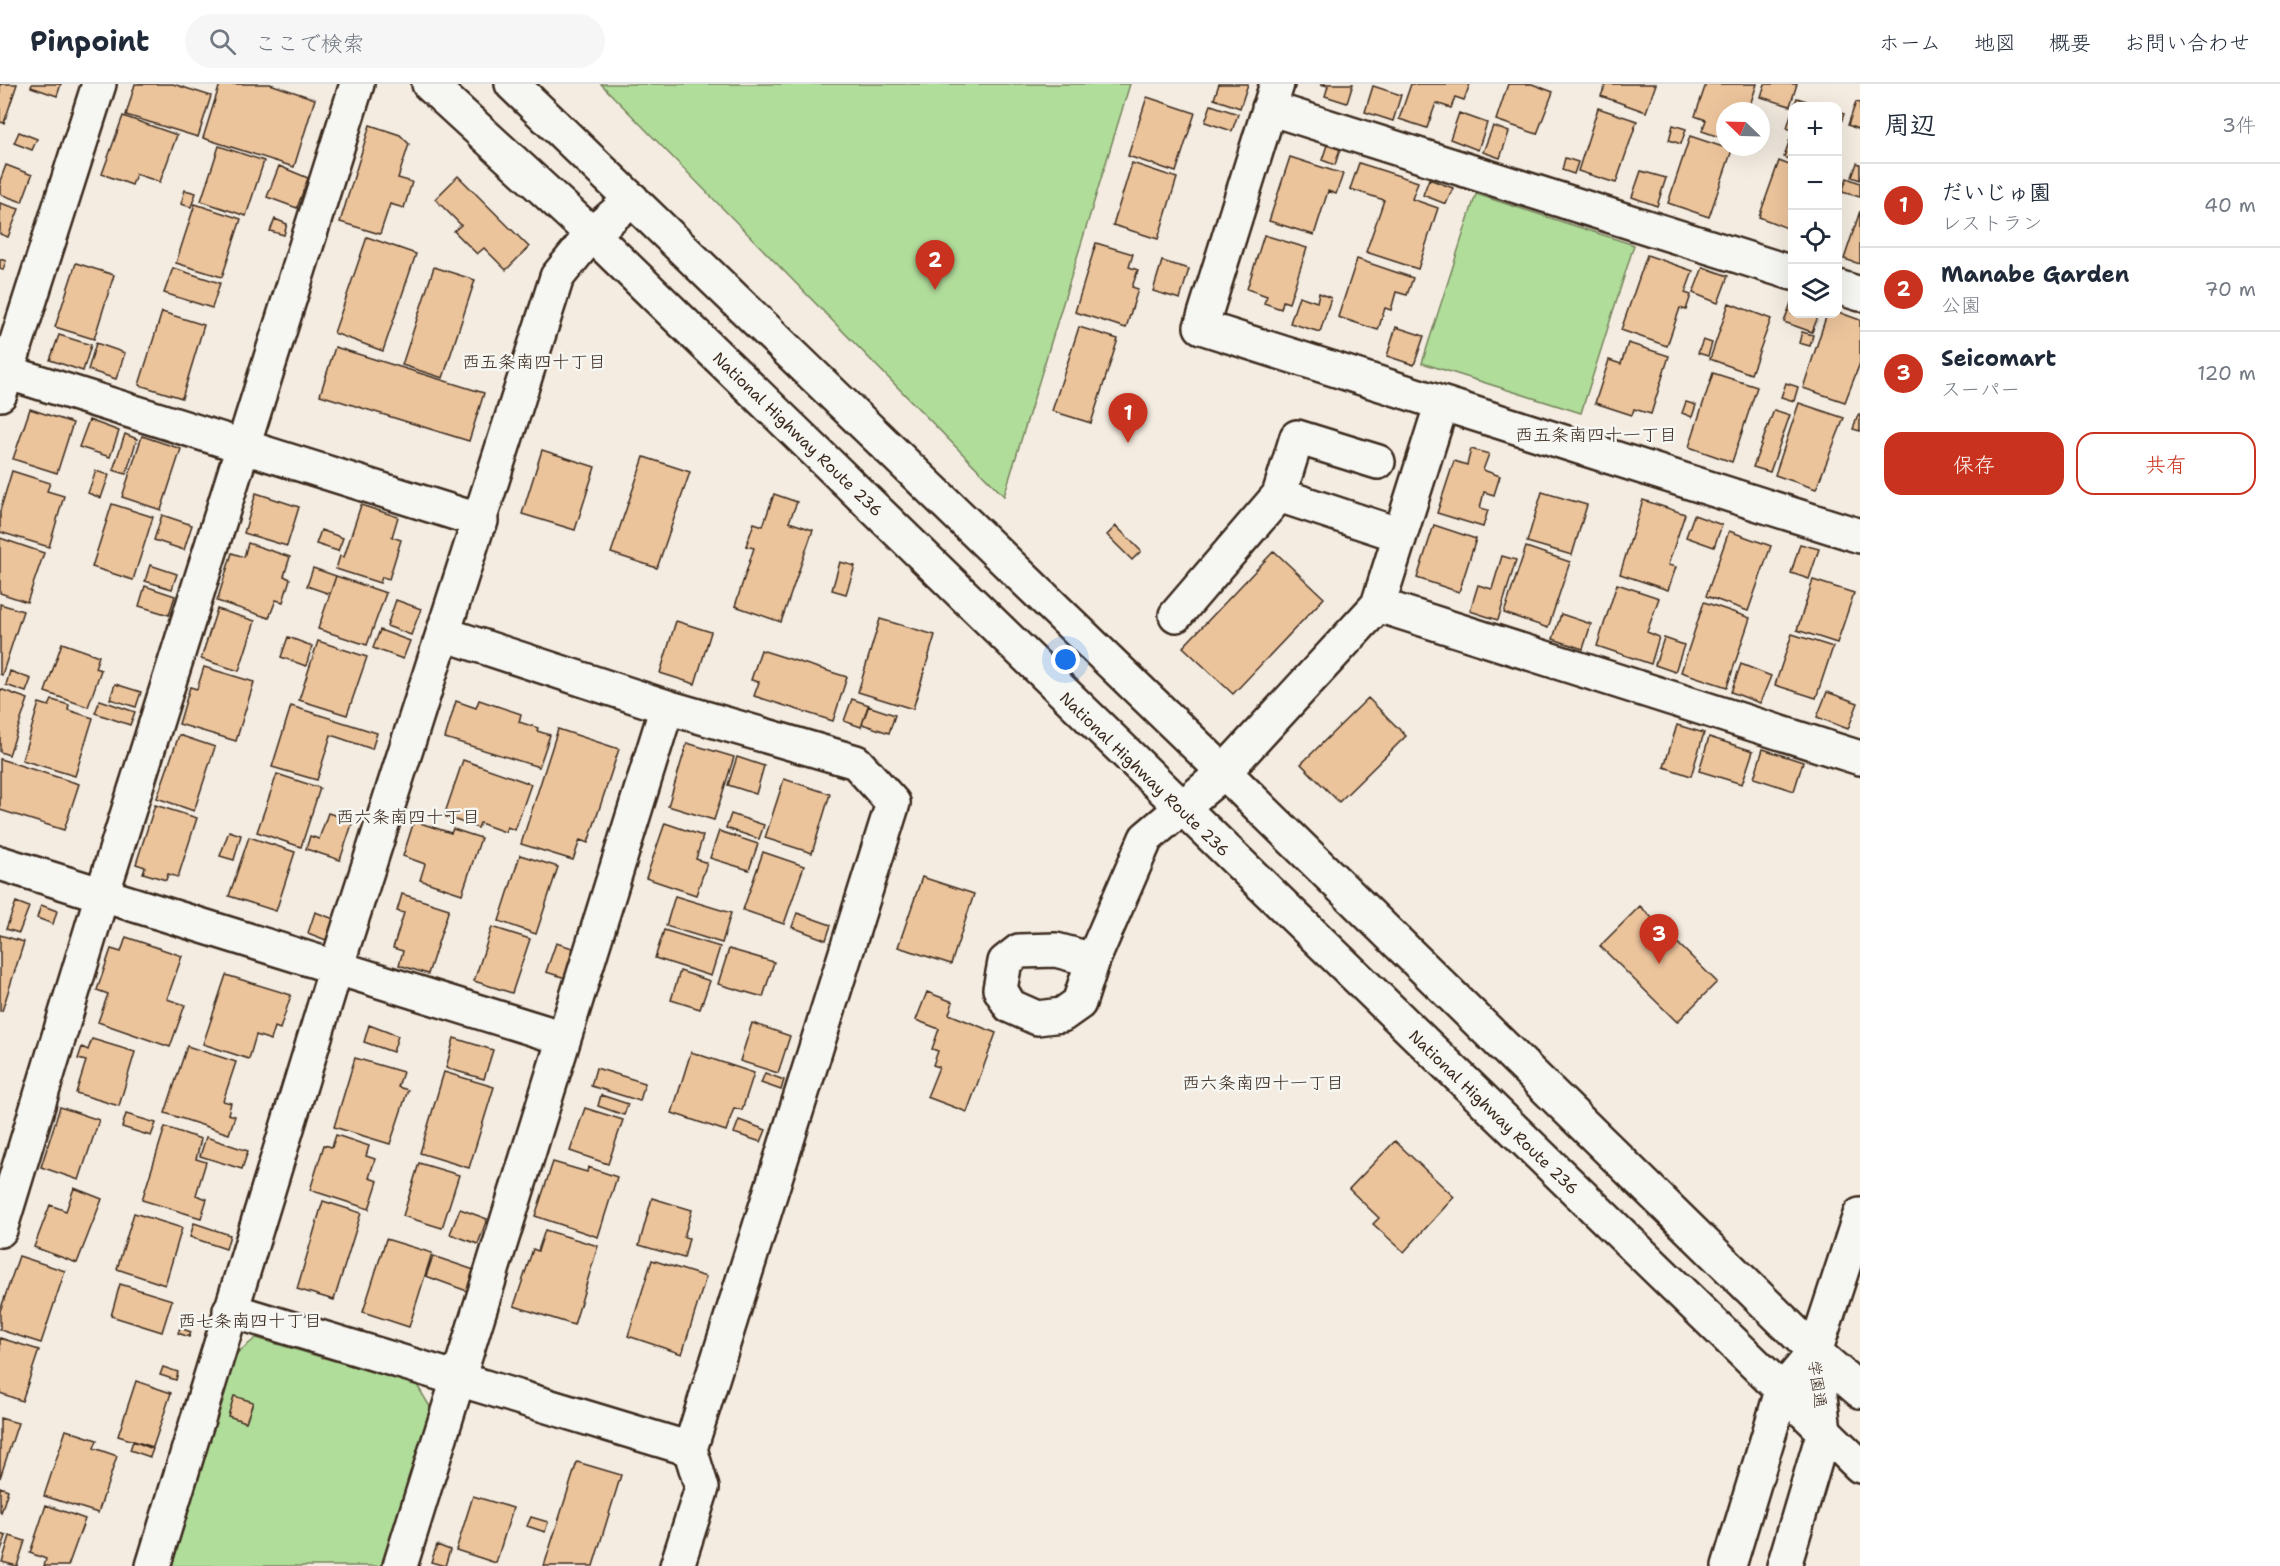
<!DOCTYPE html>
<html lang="ja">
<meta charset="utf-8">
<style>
body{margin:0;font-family:"Shantell Sans","Klee One",sans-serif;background:#f6f6f7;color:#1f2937}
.controls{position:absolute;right:18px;top:18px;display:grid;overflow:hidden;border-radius:12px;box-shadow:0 6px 24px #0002}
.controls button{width:54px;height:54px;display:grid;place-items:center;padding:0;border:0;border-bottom:2px solid #e0e1e3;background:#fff;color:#1f2937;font:30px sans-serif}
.compass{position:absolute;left:1716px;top:18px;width:54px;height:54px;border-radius:50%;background:#fff;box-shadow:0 6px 24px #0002;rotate:293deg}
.you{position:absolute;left:1066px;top:576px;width:21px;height:21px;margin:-15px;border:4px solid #fff;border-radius:50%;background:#1a73e8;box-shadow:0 0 0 9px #1a73e833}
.badge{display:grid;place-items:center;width:39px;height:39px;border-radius:50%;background:#c8321e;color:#fff;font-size:20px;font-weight:700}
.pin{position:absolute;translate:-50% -50px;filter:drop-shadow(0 2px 3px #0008)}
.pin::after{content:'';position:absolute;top:32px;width:21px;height:18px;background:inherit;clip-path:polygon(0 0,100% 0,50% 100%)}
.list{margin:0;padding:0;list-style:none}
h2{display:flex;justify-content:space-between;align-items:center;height:78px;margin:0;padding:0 24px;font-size:26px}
h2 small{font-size:20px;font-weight:400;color:#747a83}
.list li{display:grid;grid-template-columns:39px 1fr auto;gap:18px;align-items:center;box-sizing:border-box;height:84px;padding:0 24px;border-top:2px solid #e0e1e3}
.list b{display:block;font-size:22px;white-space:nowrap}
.list p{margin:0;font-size:20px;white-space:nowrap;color:#747a83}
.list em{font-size:20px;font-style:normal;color:#747a83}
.actions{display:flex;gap:12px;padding:18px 24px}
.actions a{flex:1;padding:14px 0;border:2px solid #c8321e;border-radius:18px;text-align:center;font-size:21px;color:#c8321e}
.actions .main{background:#c8321e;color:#fff}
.icon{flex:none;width:33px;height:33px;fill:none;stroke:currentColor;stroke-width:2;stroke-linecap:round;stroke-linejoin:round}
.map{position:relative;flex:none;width:1860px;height:1482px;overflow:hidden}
header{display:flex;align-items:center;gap:36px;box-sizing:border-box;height:84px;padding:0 30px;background:#fff;border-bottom:2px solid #e0e1e3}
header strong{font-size:28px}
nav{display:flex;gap:33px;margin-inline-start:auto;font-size:21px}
.search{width:420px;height:54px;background:#f6f6f7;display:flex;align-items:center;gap:15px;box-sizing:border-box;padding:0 21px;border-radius:33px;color:#747a83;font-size:22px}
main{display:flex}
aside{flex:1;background:#fff}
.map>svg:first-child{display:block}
</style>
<header>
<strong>Pinpoint</strong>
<div class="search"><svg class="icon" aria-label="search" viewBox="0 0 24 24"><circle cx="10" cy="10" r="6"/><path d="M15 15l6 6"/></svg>ここで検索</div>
<nav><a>ホーム</a><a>地図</a><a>概要</a><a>お問い合わせ</a></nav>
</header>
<main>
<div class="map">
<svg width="1860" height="1482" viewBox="0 0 1860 1482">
<rect width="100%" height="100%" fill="#f4ece1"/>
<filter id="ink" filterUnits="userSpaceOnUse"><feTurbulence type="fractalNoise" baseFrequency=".0167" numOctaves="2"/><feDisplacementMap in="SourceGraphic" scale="12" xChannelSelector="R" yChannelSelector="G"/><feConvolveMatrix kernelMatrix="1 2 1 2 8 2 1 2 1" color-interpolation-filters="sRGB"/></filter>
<g filter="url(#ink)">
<path fill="#b1dd9b" stroke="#76845c" stroke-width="1.5" d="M601,0H1130L1004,412Z
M1476,110L1634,161L1581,329L1422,279Z
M256,1254L417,1301L432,1326L384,1482H172L236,1270Z"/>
<path fill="#ecc49c" stroke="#3b2a1e" stroke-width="1.5" d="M0,0H17L4,39L0,38Z
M32,0H61L57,12L31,3Z
M135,0H173L211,12L198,53L126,31Z
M220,0H270L315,15L294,83L203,54Z
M1219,0H1248L1240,24L1214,15Z
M1320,0H1353L1347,19L1325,12L1328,2Z
M1411,0H1470L1464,16L1455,13L1451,24L1436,19L1427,44L1399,35Z
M1508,0H1532L1553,8L1537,50L1496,36Z
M1606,0H1656L1646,28L1601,12Z
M1706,0H1757L1748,27H1725V55L1702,47L1706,36L1695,32Z
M1765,0H1797L1790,22L1761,13Z
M1373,2L1401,11L1393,37L1365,28Z
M1147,13L1195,29L1176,88L1128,72Z
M1797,14L1822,22H1794Z
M1856,18L1860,19V46L1848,41Z
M1211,21L1238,30L1232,47L1205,38Z
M1598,24L1637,37L1616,99L1578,87Z
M1792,27V46L1787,44Z
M1838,28L1844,30L1838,47Z
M1459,29L1487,39L1478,66L1450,55Z
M123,32L177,51L160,98L136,90L132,101L102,90Z
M370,41L400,51L409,60L398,94L412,98L404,124L390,120L380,150L340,138Z
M1673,41L1686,45L1681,60L1669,56Z
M1493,42L1509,48L1500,74L1483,68Z
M19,48L37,55L32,66L14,59Z
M1792,49V76L1784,73Z
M1690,52L1732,66L1709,133L1668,119Z
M1327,61L1340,65L1335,81L1322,76Z
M219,62L264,77L246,132L201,117Z
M1290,73L1343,90L1336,110L1328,107L1314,151L1269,137Z
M1565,74L1578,78L1574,90L1562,86Z
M1779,77L1792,82V146L1759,133Z
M1132,79L1177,94L1158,155L1113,141Z
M1359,79L1418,98L1412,115L1438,124L1418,185L1366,168L1384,116L1350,105Z
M1857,79L1860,80V96L1852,93Z
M6,81L32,91L22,118L0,110V97Z
M279,82L308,94L297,124L267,113Z
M1641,87L1666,94L1657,122L1632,113Z
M458,92L529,163L506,186L484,164L477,170L454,147L461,141L435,115Z
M1847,94L1860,99V113L1842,108Z
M1429,95L1453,104L1446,120L1423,111Z
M185,106L196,109L191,123L181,120Z
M0,119L19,125L8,153L0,150Z
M195,120L241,135L222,193L176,179Z
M1860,127V180L1844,175Z
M275,135L287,140L284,151L270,147Z
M1264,151L1307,164L1289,219L1283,217L1281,225L1264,219L1267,212L1247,205Z
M367,153L416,170L383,267L334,249Z
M1096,159L1133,170L1129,183L1138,186L1132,203L1138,205L1126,244L1075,228Z
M1647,171L1693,187L1685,209L1691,211L1686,226L1680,224L1667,262L1621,246Z
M0,175L6,177L3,186L0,185Z
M1357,175L1413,194L1407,211L1396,208L1391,226L1385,224L1378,246L1338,233Z
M1162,177L1189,185L1180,215L1153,207Z
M76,179L114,191L94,255L55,243Z
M434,183L475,196L443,294L402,281Z
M1703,183L1728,192L1718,219L1693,209Z
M173,184L220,199L212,224L164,209Z
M1319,209L1331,214L1320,248L1290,239L1299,212L1317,218Z
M1792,216V230H1819L1812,248L1784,238Z
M1729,219L1771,235L1751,290L1710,275Z
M162,228L204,241L182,314L139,301Z
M1838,228L1860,236V279L1845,318L1803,304L1827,230Z
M1079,243L1118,255L1091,339L1052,327Z
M1396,243L1424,252L1414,281L1387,272Z
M1802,248L1813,251L1810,262L1799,259Z
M59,251L91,261L83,287L50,276Z
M1703,256L1712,259L1708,272L1698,269Z
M96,259L125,269L116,295L88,286Z
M1628,259L1669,272L1651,330L1634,325L1632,331L1595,319L1609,276L1621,280Z
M335,263L484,309L469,357L320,311Z
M1713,289L1757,303L1732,378L1689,363Z
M1786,299L1798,303L1794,317L1781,313Z
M1686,318L1696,321L1692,333L1682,329Z
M1799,319L1844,334L1816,405L1775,391Z
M30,325L73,339L57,389L13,375Z
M1774,326L1790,331L1770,388L1753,383Z
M1858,331H1860V347L1853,345Z
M89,336L119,347L110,373L79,363Z
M125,350L137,355L126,390L113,386Z
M142,352L181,365L161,426L122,413Z
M1471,365L1489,370L1483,386L1500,392L1494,411L1484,408L1480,424L1488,426L1483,443L1437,429L1454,377L1467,381Z
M542,366L595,383L575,446L522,430Z
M644,373L690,388L657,484L611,469Z
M12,387L50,399L47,407L64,412L49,463L0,448V427Z
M96,387L109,391L101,414L88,409Z
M1542,408L1587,421L1572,471L1527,458Z
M256,409L299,423L287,462L244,449Z
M774,410L797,418L789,438L813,446L781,538L735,522L754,464L746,462L754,439L763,442Z
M1643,416L1685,430L1668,481L1676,483L1668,506L1620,490Z
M112,420L153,433L133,496L92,483Z
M361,421L398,433L392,453L401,456L389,495L382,493L380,499L336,485L340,472L344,473Z
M162,431L192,441L184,466L154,456Z
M1694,431L1722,441L1714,463L1686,453Z
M1434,441L1476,455L1459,508L1417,494Z
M1116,442L1141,467L1132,476L1107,451Z
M321,446L343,454L338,467L316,460Z
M1729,447L1771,462L1748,527L1706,512Z
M0,454L44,469L27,518L0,509Z
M248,459L290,473L284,492L290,495L283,518L276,516L269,534L217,517L232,469L244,473Z
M1800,460L1819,465L1809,495L1791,489Z
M1526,463L1570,478L1548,544L1504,529Z
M1274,467L1324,514L1233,610L1183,563Z
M1502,472L1516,476L1498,536L1470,527L1478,501L1492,505Z
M840,478L855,482L846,510L832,506Z
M150,481L177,490L172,505L145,497Z
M313,484L336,492L330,510L307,502Z
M336,492L386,509L367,561L318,545Z
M1813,496L1854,509L1837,559L1797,546Z
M1617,500L1659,514L1647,548L1659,553L1651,580L1597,562Z
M145,502L175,512L169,531L139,522Z
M396,516L421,525L411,551L387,542Z
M1704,518L1750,534L1727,603L1681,588Z
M0,520L23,527L2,591L0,590Z
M217,525L255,537L239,587L201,575Z
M1561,530L1591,540L1583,565L1553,555Z
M880,535L935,551L913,625L858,608Z
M676,537L711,548L695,600L660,589Z
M380,546L410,557L403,575L373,564Z
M1792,550L1833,563L1816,614L1775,601Z
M288,553L312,562L306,582L281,573Z
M1664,554L1684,561L1675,588L1655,581Z
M318,557L367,573L347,631L299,616Z
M62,559L99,572L95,584L101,586L88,623L45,608Z
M761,566L847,593L833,637L754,612L759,598L751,596Z
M1741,580L1771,592L1760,619L1731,608Z
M204,583L254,598L236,657L179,640L190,603L197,605Z
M10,587L31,595L26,608L6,601Z
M115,600L141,608L136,623L110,615Z
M0,605L28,615L9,671L0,668Z
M1827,608L1858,619L1848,645L1817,633Z
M1368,614L1406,652L1339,718L1301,680Z
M852,615L869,621L861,643L844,637Z
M52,616L69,621L68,626L93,634L75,692L22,676L39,619L49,622Z
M100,616L135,628L130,641L95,629Z
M479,616L521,630L519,638L538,644L537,647L550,651L539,683L445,654L456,617L476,624Z
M291,622L377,649L372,665L331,651L317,696L272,683Z
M868,622L895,631L889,649L862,640Z
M1677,641L1704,649L1691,692L1664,683Z
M558,645L619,665L588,759L580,756L573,776L521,760Z
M179,651L215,663L194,727L157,714Z
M1709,653L1753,667L1742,700L1699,687Z
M687,659L734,673L714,736L668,722Z
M1763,665L1803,678L1794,707L1754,694Z
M737,673L764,682L756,710L728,701Z
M0,675L79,700L64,746L0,726Z
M463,676L531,700L515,746L507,743L505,748L480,739L478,744L444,732Z
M277,690L320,704L301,763L257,748Z
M784,695L830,710L812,769L765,754Z
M155,721L197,734L178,793L168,790L166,796L143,789L145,783L136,780Z
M328,729L353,737L340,776L306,765L310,752L319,755Z
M731,730L764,741L759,755L726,744Z
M414,737L451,749L453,745L481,754L462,810L420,796L425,780L403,772Z
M665,739L703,752L696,775L707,779L696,811L646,794Z
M229,747L241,751L234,776L220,772Z
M719,747L758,760L749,786L710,774Z
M249,753L295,768L276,827L229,812Z
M763,768L804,782L784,840L743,826Z
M520,771L558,783L536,850L499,837Z
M922,793L974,810L951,880L898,863Z
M402,810L449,825L428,890L399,881L403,867L393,864L404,829L397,827Z
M675,812L731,829L722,859L666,842Z
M16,818L29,823L19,849L6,845Z
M41,821L57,827L53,840L37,834Z
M1640,822L1717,898L1677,938L1600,862Z
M315,828L334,835L326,856L308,849Z
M797,829L831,841L826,856L792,843Z
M492,843L530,855L512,909L474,897Z
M664,846L720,863L711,892L655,874Z
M0,851L24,858L2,927H0Z
M126,853L182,872L167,915L185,921L170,963L98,938L108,910L97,906L111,865L121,868Z
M556,859L576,865L566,894L546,888Z
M729,865L774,878L763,913L718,900Z
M680,887L710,897L700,925L671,916Z
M226,891L291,911L280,945L275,943L271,956L256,951L249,975L203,960Z
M927,908L953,918L949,930L996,949L967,1028L927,1013L939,983L933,981L938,967L932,965L939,945L916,936Z
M752,939L790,952L778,989L740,977Z
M369,941L398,952L393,968L364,958Z
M454,954L493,966L484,995L446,984Z
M92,955L135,968L119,1022L76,1009L86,977L78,975L82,963L88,966Z
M187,962L236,978L223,1017L231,1019L228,1030L235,1032L229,1050L165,1029Z
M691,968L754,989L742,1026L734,1024L726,1047L672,1029Z
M355,974L403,988L398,1003L408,1006L390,1060L334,1043Z
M596,984L645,999L640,1017L591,1002Z
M444,988L494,1003L469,1084L420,1069Z
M765,989L784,996L781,1006L761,999Z
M601,1011L628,1020L624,1031L598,1022Z
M60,1023L99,1036L79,1096L41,1083Z
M585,1024L623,1036L608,1080L570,1067Z
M126,1030L156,1039L151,1052L122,1043Z
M739,1036L766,1046L761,1058L734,1049Z
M165,1043L201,1055L196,1075L206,1078L196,1111L207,1115L201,1134L142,1116Z
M336,1051L369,1062L366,1072L375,1075L369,1094L378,1097L369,1125L310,1106L324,1061L332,1063Z
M206,1053L248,1067L242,1085L200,1072Z
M1395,1057L1454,1113L1404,1168L1373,1140L1379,1134L1349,1105Z
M553,1078L587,1088L588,1083L617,1093L598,1153L535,1132Z
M419,1079L459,1091L442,1144L403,1132Z
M74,1104L102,1115L77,1179L34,1163L50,1121L66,1127Z
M652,1114L692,1126L684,1153L689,1154L684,1174L639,1161Z
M323,1117L361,1129L334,1216L297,1205Z
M460,1125L487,1135L478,1160L450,1150Z
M134,1129L182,1144L165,1201L117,1185Z
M194,1139L230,1151L226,1165L190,1153Z
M545,1146L598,1162L574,1241L514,1222L533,1165L538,1167Z
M386,1155L432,1169L409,1243L363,1228Z
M19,1172L65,1187L41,1259L0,1246V1227Z
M433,1172L474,1186L467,1207L426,1192Z
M652,1176L706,1193L682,1270L628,1252Z
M120,1200L172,1216L162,1248L111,1232Z
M180,1244L191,1248L189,1253L178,1249Z
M0,1254L39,1266L22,1317L0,1309Z
M163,1283L178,1288L176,1296L160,1291Z
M136,1297L171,1309L153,1363L118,1352Z
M234,1312L253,1318L246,1338L228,1332Z
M0,1334L18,1339L0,1394Z
M66,1346L97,1356L94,1364L117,1372L98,1429L44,1412Z
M133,1357L153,1365L150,1373L130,1366Z
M577,1378L621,1391L593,1482H544Z
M0,1403L8,1406L1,1429L0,1428Z
M473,1412L513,1424L496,1479L456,1466Z
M46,1421L85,1435L68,1482H44L46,1475L30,1469Z
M531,1433L548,1438L545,1448L527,1442Z
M0,1450L6,1452L0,1469Z
M10,1452L25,1457L17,1482L2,1478Z
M437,1461L450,1466L445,1482L431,1478Z"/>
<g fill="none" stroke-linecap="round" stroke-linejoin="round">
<defs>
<path id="minor" d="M1277,0L1201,243L1860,452
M1269,24L1792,189
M1838,203L1860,210
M0,286L481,437
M0,310L99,0
M1279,411L1297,353L1378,378
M1378,521L1860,674
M1176,531L1279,411L1400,451
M444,550L667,623L856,678L893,719L690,1365L702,1404L677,1482
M0,779L563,954
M1093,876L1056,866L1019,867L1005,878L1000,905L1010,922L1037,934L1062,931L1079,919L1093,876L1146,754L1224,688L1378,521L1441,322
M0,1146L102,811L357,0
M230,1226L690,1365
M153,1482L336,884L557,193L592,150L632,115
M400,1482L667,623
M1729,1482L1782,1307L1815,1268L1860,1131
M1784,1482L1824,1347L1815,1268"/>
<path id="highway" d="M429,0L592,150L1860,1382
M512,0L1224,688L1815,1268L1860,1307"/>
</defs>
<use href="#minor" stroke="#3b2a1e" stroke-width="38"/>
<use href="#highway" stroke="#3b2a1e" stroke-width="38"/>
<use href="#minor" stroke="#f6f6f2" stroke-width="33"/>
<use href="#highway" stroke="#f6f6f2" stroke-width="33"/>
</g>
</g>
<g text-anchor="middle" stroke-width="5" stroke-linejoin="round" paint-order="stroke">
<g font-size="16" fill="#3b2a1e" stroke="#f6f6f2">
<text transform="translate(798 350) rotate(44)" y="6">National Highway Route 236</text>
<text transform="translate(1145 690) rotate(44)" y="6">National Highway Route 236</text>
<text transform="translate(1494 1028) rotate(44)" y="6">National Highway Route 236</text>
<text transform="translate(1818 1300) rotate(82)" y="6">学園通</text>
</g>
<g font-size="18" fill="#3b2a1e" stroke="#f6f6f2">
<text x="534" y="284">西五条南四十丁目</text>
<text x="1596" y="357">西五条南四十一丁目</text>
<text x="408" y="739">西六条南四十丁目</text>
<text x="1263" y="1005">西六条南四十一丁目</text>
<text x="250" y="1243">西七条南四十丁目</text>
</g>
</g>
</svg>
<div class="controls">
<button>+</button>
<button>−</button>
<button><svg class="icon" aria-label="locate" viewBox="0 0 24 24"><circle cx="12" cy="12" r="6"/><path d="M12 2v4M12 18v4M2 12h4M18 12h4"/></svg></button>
<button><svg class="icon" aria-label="layers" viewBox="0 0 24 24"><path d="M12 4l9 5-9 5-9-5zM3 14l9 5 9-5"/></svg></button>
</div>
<svg class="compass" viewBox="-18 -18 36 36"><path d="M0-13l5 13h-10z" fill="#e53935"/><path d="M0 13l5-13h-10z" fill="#747a83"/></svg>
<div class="you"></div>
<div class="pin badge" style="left:1128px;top:359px">1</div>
<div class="pin badge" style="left:935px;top:206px">2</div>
<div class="pin badge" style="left:1659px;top:880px">3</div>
</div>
<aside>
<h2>周辺<small>3件</small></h2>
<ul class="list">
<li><span class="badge">1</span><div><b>だいじゅ園</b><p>レストラン</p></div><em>40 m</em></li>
<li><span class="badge">2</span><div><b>Manabe Garden</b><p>公園</p></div><em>70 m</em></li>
<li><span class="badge">3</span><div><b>Seicomart</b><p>スーパー</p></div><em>120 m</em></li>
</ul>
<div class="actions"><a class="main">保存</a><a>共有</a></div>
</aside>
</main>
